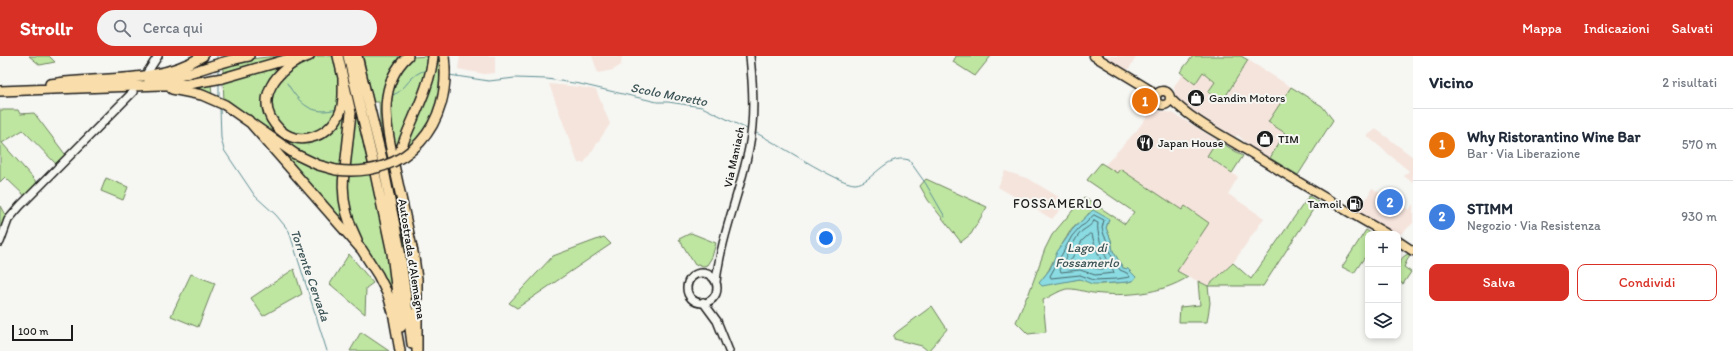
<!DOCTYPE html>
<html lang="it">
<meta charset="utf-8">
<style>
body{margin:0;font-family:Itim,sans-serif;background:#f2f2f3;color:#1f2937}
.controls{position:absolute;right:12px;bottom:12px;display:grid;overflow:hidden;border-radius:8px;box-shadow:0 2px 6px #0003}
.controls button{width:36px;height:36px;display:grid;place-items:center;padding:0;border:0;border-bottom:1px solid #e0e1e3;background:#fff;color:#1f2937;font:20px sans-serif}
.scale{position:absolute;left:12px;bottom:10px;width:61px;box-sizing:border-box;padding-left:4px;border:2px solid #1c1c1c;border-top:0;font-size:11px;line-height:14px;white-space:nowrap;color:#1c1c1c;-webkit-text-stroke:3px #f6f6f2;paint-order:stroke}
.you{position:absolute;left:826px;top:182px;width:14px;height:14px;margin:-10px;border:3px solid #fff;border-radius:50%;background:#1a73e8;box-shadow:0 0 0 6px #1a73e833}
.badge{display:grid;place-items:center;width:26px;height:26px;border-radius:50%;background:#d93025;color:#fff;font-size:13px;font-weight:700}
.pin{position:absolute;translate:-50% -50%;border:2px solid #fff;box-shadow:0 1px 4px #0006}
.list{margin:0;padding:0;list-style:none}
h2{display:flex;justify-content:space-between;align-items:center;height:52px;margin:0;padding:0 16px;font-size:17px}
h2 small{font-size:13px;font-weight:400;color:#747a83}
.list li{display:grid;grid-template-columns:26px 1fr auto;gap:12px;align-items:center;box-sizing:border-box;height:72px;padding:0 16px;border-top:1px solid #e0e1e3}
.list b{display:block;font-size:15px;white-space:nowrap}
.list p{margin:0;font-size:13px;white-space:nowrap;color:#747a83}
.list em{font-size:13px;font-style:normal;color:#747a83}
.actions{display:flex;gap:8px;padding:12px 16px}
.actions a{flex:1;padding:9px 0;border:1px solid #d93025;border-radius:8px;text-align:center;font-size:14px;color:#d93025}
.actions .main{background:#d93025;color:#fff}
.icon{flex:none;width:22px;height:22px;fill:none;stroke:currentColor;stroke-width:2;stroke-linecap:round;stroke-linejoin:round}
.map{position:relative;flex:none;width:1413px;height:295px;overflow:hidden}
header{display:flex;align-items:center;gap:24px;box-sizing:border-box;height:56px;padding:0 20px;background:#d93025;color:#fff}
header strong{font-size:19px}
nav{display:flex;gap:22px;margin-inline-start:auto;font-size:14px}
.search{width:280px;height:36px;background:#f2f2f3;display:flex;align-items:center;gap:10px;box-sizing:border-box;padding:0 14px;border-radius:22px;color:#747a83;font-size:15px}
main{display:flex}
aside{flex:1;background:#fff}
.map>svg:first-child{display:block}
</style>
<header>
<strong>Strollr</strong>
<div class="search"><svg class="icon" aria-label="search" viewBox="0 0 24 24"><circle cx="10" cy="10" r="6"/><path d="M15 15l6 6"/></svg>Cerca qui</div>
<nav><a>Mappa</a><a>Indicazioni</a><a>Salvati</a></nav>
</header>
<main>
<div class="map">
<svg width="1413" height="295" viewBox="0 0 1413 295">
<rect width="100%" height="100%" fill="#f6f6f2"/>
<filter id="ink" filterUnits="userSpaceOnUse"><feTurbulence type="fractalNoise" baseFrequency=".025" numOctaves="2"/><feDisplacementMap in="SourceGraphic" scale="8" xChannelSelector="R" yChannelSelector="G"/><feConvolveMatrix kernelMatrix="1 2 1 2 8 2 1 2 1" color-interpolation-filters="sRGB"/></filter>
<g filter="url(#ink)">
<path fill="#f5e4dc" d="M460,0H495V17L484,18L458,13Z
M592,0H622L621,9L613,14L598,17Z
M1094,0H1137L1125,19Z
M1248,4L1291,31L1268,66L1285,77L1270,102L1249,90L1238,79L1235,81L1178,46L1175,41L1174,30L1183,18L1195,28L1203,16L1215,26L1223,46Z
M549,28L580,31L596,34L610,68L584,107H578Z
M1152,54L1173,57L1217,84L1207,101L1238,121L1228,138L1264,162L1233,207L1208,230L1177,215L1209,167L1185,150L1182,154L1120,114L1117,118L1105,109L1137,74Z
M1376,73L1413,101V127L1404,120L1409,115L1367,80Z
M1005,115L1029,123L1067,146L1052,163L998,131Z
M1372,132L1409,154L1413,148V167L1402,177L1397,178L1360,156Z"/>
<path fill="#bee6a1" stroke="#6d815e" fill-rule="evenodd" d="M29,0H49L55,6L40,9Z
M276,0H295L223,20V9L242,4Z
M318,0H334L335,10L340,28V44L334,62L320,75L303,78H296L281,70L274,59L270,46L276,25L302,5Z
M342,0L369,111L346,113L353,71Z
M363,0H405L385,35L391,103L388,105L380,67L379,46H373Z
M429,0L427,15L397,100L390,76V32L406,6L413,1Z
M435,0H441C443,43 435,69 402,97Z
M956,0H991L975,20L953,6Z
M1193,0H1241L1248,4L1222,46L1208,36L1215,26L1203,16L1195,28L1180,16Z
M286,6L267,35L279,74L311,82L348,50L342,112L312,104L224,46L223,24Z
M211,27L212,40L185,31Z
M1291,31L1322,50L1333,64L1298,119L1270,102L1285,77L1268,66Z
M0,54H18L20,58L34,57L68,102L59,111L23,74L2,87L40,130L28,143L5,121L0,126Z
M269,81L342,118L345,161L338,164Z
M1217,84L1243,100L1232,117L1207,100Z
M1101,107L1117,117L1120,113L1182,154L1185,150L1209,167L1177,215L1188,221C1161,238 1125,241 1093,237C1085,236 1074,232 1066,233C1058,235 1050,241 1043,244L1046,276L1028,278L1016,266L1027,240H1028L1045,193L1052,179L1084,141L1125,168L1134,156L1087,124ZM1089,157L1108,167L1106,172L1111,184L1113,195L1123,212L1128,213L1134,224L1128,226L1100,228L1080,223L1052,227L1042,223C1050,215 1052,205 1058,196C1061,189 1066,183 1069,177C1075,168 1084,165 1089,157Z
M393,109L413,209V261L398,152L389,111Z
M370,116L387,193L396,253L354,172L349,160L346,118Z
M106,122L128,131L123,144L101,135Z
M926,123L987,151L971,178L961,186L928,144L920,130Z
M1309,140L1318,146L1263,230H1208L1210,247L1207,266H1179L1180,251L1200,249L1198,225L1208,230L1233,207L1251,223Z
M0,150L8,164L0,178Z
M1366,174L1372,178H1368V205L1364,202L1354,217L1342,211Z
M691,177L716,187L712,201L707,209L703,210L698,208L695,209L679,183Z
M604,181L611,188L517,252L509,247L553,200Z
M349,198L373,227L366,232L365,258L330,228Z
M1408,198H1410L1404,211L1411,216L1403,228L1398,225C1398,215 1397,202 1408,198Z
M294,213L302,238L263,260L251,242Z
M191,218L215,227L198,271L171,260Z
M932,250L947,273L928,295L922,290L894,283V279L897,276Z
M361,276L389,295H350Z"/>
<path fill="#8adbe2" stroke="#5e8f93" d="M1093,154L1109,163L1106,172L1111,184L1113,195L1123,212L1128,213L1136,221L1134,224L1128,226L1100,228H1092L1080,223L1042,230L1039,227L1050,213L1057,196L1073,173Z"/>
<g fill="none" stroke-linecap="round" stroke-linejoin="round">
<path stroke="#48686b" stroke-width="1" d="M1094,159L1104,164L1102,172L1104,179L1107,185L1110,197L1120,214L1127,217L1130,221L1117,223L1094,224L1080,219L1051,222L1050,220L1072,180L1080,171L1085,168Z
M1094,165L1098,167C1096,176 1103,195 1107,203C1110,208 1113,213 1114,217L1095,219L1080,214L1061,216L1060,214C1064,204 1075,182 1082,175C1086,172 1091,170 1094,165Z
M1090,178L1092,179C1095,190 1099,201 1104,210L1103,213C1091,213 1084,207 1071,209L1069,207L1082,185Z"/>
<path stroke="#5e8f93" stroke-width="1" d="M217,0V4
M218,13V19
M449,19L489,25L515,22L547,23L580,28L657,46H668L702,51L749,74
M219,27V42
M287,27C300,48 311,60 337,53
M393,39C407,34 409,17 427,14
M220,51L221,82L224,94L255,140L276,159L289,175L327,295
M754,76C774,85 838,128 855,128C873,127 885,97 909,104L926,128L945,161"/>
<defs>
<path id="secondary" d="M147,17L158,0
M0,186L8,164L20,150L133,36
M687 232a15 15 0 1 1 30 0a15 15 0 1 1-30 0Z
M716,226C721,180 740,137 749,92C755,61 753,31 750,0
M703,246L717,265L729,295"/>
<path id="primary" d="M1094,0L1150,34L1156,41
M1156 42a7 7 0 1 1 14 0a7 7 0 1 1-14 0Z
M1170,42C1190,63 1218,77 1243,92C1290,121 1338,150 1387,178
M1398,185L1413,195"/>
<path id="highway" d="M309,0C277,10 250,45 280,74C301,93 333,78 341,54C344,44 343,33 343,23
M338,0L351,57L345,112
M348,0L374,110
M357,0L383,107
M149,25C184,22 215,6 249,0
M50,28C103,19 153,30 203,0
M172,33L202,39L225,49L295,98L318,109L336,114
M0,35L188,28L223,22L299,0
M248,64L362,194L378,219L388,239L393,256L400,295
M399,99C409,66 430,35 433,0
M393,102C385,66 378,28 408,0
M394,109L414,201L417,223V295
M384,114L400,195L412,288
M375,117L392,197L401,271
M344,118C341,141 347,164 357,184"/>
</defs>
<use href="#secondary" stroke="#1c1c1c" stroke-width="10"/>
<use href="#primary" stroke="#1c1c1c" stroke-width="11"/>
<use href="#highway" stroke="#1c1c1c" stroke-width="12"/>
<use href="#secondary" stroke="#f6f6f2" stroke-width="7"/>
<use href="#primary" stroke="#f9deab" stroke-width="8"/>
<use href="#highway" stroke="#f9deab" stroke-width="9"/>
<defs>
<path id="highway-bridge" d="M336,114C407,123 453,69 444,0"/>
</defs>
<use href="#highway-bridge" stroke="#1c1c1c" stroke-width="12" stroke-linecap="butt"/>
<use href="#highway-bridge" stroke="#f9deab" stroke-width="9"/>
</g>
</g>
<defs>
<symbol id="shop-disc" viewBox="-11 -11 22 22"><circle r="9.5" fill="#1c1c1c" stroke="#f6f6f2"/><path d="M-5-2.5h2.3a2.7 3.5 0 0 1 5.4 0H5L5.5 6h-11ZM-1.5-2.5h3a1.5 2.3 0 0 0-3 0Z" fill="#fff"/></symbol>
<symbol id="restaurant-disc" viewBox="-11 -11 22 22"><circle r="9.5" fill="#1c1c1c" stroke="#f6f6f2"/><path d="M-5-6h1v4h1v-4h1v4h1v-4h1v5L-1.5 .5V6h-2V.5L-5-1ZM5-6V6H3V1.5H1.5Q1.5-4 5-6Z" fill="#fff"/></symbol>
<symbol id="fuel-disc" viewBox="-11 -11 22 22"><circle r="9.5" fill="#1c1c1c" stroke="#f6f6f2"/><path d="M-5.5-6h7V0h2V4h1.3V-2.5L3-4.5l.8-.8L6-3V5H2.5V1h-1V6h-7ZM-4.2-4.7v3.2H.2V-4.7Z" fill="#fff"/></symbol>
</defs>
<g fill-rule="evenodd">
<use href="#shop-disc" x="1186" y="32" width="20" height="20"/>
<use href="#shop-disc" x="1255" y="73" width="20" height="20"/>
<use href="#restaurant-disc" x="1135" y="77" width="20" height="20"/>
<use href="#fuel-disc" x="1345" y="138" width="20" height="20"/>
</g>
<g text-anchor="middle" stroke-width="4" stroke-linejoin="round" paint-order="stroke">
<g font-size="12" fill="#1c1c1c" stroke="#f6f6f2" text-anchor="start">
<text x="1209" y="46">Gandin Motors</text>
<text x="1278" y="87">TIM</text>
<text x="1158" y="91">Japan House</text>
<text x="1342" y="152" text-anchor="end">Tamoil</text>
</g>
<g font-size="12" fill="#1c1c1c" stroke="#f6f6f2">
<text transform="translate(734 101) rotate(-78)" y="4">Via Maniach</text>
<text transform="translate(412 203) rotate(81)" y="4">Autostrada d'Alemagna</text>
</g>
<g font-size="13" font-style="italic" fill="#3d5557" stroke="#f6f6f2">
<text transform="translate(669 38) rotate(11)" y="5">Scolo Moretto</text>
<text x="1087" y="196">Lago di<tspan x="1087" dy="15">Fossamerlo</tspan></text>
<text transform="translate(311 219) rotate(71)" y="5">Torrente Cervada</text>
</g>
<g font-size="13" letter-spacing="1" fill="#1c1c1c" stroke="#f6f6f2">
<text x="1058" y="152">FOSSAMERLO</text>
</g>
</g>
</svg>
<div class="controls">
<button>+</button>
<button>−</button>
<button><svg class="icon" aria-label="layers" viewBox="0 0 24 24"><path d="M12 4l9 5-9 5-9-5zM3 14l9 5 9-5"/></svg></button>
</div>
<div class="scale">100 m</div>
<div class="you"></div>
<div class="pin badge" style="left:1145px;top:45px;background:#e8710a">1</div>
<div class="pin badge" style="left:1390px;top:146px;background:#3f7fe0">2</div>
</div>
<aside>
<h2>Vicino<small>2 risultati</small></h2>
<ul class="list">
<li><span class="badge" style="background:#e8710a">1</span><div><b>Why Ristorantino Wine Bar</b><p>Bar · Via Liberazione</p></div><em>570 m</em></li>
<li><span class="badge" style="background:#3f7fe0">2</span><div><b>STIMM</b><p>Negozio · Via Resistenza</p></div><em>930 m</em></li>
</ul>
<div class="actions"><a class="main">Salva</a><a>Condividi</a></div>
</aside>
</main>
